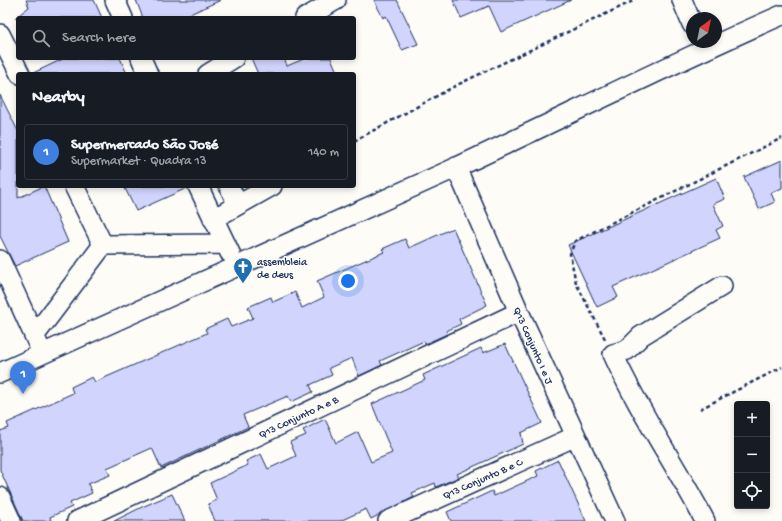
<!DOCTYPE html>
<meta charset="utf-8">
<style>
body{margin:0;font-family:"Gochi Hand",sans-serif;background:#242831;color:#f1f3f6}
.controls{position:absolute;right:12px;bottom:12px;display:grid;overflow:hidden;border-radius:4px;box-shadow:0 2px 6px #0003}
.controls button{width:36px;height:36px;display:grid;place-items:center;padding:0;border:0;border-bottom:1px solid #363941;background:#171b24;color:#f1f3f6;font:20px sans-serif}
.compass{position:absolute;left:686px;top:12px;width:36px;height:36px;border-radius:50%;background:#171b24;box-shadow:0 2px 6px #0003;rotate:33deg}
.you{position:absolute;left:348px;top:281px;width:14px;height:14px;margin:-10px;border:3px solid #fff;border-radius:50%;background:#1a73e8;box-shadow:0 0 0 6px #1a73e833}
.badge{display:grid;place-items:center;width:26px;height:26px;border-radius:50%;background:#1f6fb2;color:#fff;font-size:13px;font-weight:700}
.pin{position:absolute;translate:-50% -33px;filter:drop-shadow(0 1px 2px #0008)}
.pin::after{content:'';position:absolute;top:21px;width:14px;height:12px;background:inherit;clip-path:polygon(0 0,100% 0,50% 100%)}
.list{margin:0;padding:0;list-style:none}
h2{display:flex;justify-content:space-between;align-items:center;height:52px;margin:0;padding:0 16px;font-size:17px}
h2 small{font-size:13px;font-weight:400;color:#9ea1a6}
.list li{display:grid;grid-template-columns:26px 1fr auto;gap:12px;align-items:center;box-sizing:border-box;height:56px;margin:0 8px 8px;padding:0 8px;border:1px solid #363941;border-radius:4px}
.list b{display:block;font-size:15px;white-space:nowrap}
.list p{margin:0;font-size:13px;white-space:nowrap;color:#9ea1a6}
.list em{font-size:13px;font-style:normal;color:#9ea1a6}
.icon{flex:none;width:22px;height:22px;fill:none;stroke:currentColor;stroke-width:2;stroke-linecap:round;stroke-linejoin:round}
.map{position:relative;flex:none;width:782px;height:521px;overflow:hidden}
.search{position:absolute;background:#171b24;box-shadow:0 2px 6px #0003;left:16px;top:16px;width:340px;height:44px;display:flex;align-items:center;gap:10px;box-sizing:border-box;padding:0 14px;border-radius:4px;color:#9ea1a6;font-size:15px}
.panel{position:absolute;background:#171b24;box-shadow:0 2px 6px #0003;left:16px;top:72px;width:340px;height:116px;border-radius:4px}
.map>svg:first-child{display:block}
</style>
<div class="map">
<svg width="782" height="521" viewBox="0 0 782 521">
<rect width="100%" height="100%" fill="#fdfcf7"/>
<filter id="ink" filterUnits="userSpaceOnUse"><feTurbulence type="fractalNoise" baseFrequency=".025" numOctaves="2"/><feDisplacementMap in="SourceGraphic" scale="8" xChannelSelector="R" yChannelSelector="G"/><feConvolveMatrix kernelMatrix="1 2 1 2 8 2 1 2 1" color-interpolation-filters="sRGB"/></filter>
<g filter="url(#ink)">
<path fill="#d1d4fc" stroke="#1b2f5e" d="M26,0H94L102,18H15L29,7Z
M136,0H221L181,18H143Z
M374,0H397L418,44L402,50L386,16L383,18Z
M453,0H571L501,32L489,6L461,18Z
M65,58H120L127,74H31Z
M251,58H284L287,66L306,58H331L338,74H258Z
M0,95L18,131V198L44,186L68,242L15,266L0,236Z
M782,160V188L771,193L775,202L759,209L744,177Z
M716,178L725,199L713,204L723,226L716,230L720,238L613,287L618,297L597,307L568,245Z
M124,186H187V188L136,211Z
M453,228L487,305L459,319L461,324L446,331L447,334L425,344L424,341L380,361L382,365L359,376L352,358L329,368L332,375L310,385L313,392L291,402L288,396L243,415L248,427L161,468L152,448L107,468L110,475L88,484L92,493L70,503L72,507L50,517L51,521H23L0,470V431L9,428L7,423L73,393L71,387L92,377L95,382L207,333L205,329L227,319L231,327L253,318L248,307L271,297L273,302L295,292L302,308L324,297L317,281L384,252L382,249L405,239L409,248Z
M505,344L542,423L521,433L523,444L457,474L459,477L436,487L435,483L412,493L414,497L371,519L366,509L340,521H215L208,504L217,500L210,483L248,465L246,461L261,454L268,469L296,456L290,442L306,435L303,430L325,419L336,443L358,432L371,462L392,453L372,404L425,380L423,375L481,348L483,353Z
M558,460L586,521H451L447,512L492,491L494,496L538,476L536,471Z
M172,494L185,521H114L142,507Z"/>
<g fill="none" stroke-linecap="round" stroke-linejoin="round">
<defs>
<path id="minor" d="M115,0L123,18
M682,0L692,24
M305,18L336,0
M0,34L20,74
M141,58L148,74
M208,74L234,58
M456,167L519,312L615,521
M74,186L103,245
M198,186L230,253
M229,186L238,205
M213,219L272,186
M103,245L226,244
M0,260L38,344
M35,335L103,245
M0,373C150,304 302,238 453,169C563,118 671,63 782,15
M0,497L11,521
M77,521L519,312
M388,521L576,436
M705,521C676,465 639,412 613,354L627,350L641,336L722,286"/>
</defs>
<use href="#minor" stroke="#1b2f5e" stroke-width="22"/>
<path stroke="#1b2f5e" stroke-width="2.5" stroke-dasharray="4 3" stroke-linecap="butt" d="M354,141L457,85L635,0
M605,339L576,283L570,254L575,241L782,138
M700,409L782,367"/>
<use href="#minor" stroke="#fdfcf7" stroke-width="19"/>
</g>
</g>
<defs>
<symbol id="church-pin" viewBox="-11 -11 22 30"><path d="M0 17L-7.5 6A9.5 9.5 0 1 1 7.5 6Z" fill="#1f6fb2" stroke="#fdfcf7"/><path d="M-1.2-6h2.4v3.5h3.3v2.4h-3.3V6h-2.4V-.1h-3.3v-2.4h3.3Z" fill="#fff"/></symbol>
</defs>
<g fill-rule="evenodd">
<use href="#church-pin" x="232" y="256" width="22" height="30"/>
</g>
<g text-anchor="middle" stroke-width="3" stroke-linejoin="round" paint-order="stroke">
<g font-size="11" fill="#1b2f5e" stroke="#fdfcf7" text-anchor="start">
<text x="257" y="265">assembleia<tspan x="257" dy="13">de deus</tspan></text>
</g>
<g font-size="11" fill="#1b2f5e" stroke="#fdfcf7">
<text transform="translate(534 345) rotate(66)" y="4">Q13 Conjunto I e J</text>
<text transform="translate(298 416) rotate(-25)" y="4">Q13 Conjunto A e B</text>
<text transform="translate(482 478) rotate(-24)" y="4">Q13 Conjunto B e C</text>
</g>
</g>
</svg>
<div class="controls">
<button>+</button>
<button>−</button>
<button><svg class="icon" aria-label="locate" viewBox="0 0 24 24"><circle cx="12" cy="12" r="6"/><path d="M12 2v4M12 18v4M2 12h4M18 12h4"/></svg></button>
</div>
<svg class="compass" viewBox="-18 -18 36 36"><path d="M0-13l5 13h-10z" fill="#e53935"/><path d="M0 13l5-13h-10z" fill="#9ea1a6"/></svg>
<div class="you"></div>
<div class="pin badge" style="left:23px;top:394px;background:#3f7fe0">1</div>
<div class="search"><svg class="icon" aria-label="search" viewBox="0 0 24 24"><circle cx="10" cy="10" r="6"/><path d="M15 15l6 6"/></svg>Search here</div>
<section class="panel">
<h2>Nearby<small></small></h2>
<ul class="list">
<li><span class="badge" style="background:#3f7fe0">1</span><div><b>Supermercado São José</b><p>Supermarket · Quadra 13</p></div><em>140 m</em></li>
</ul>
</section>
</div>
